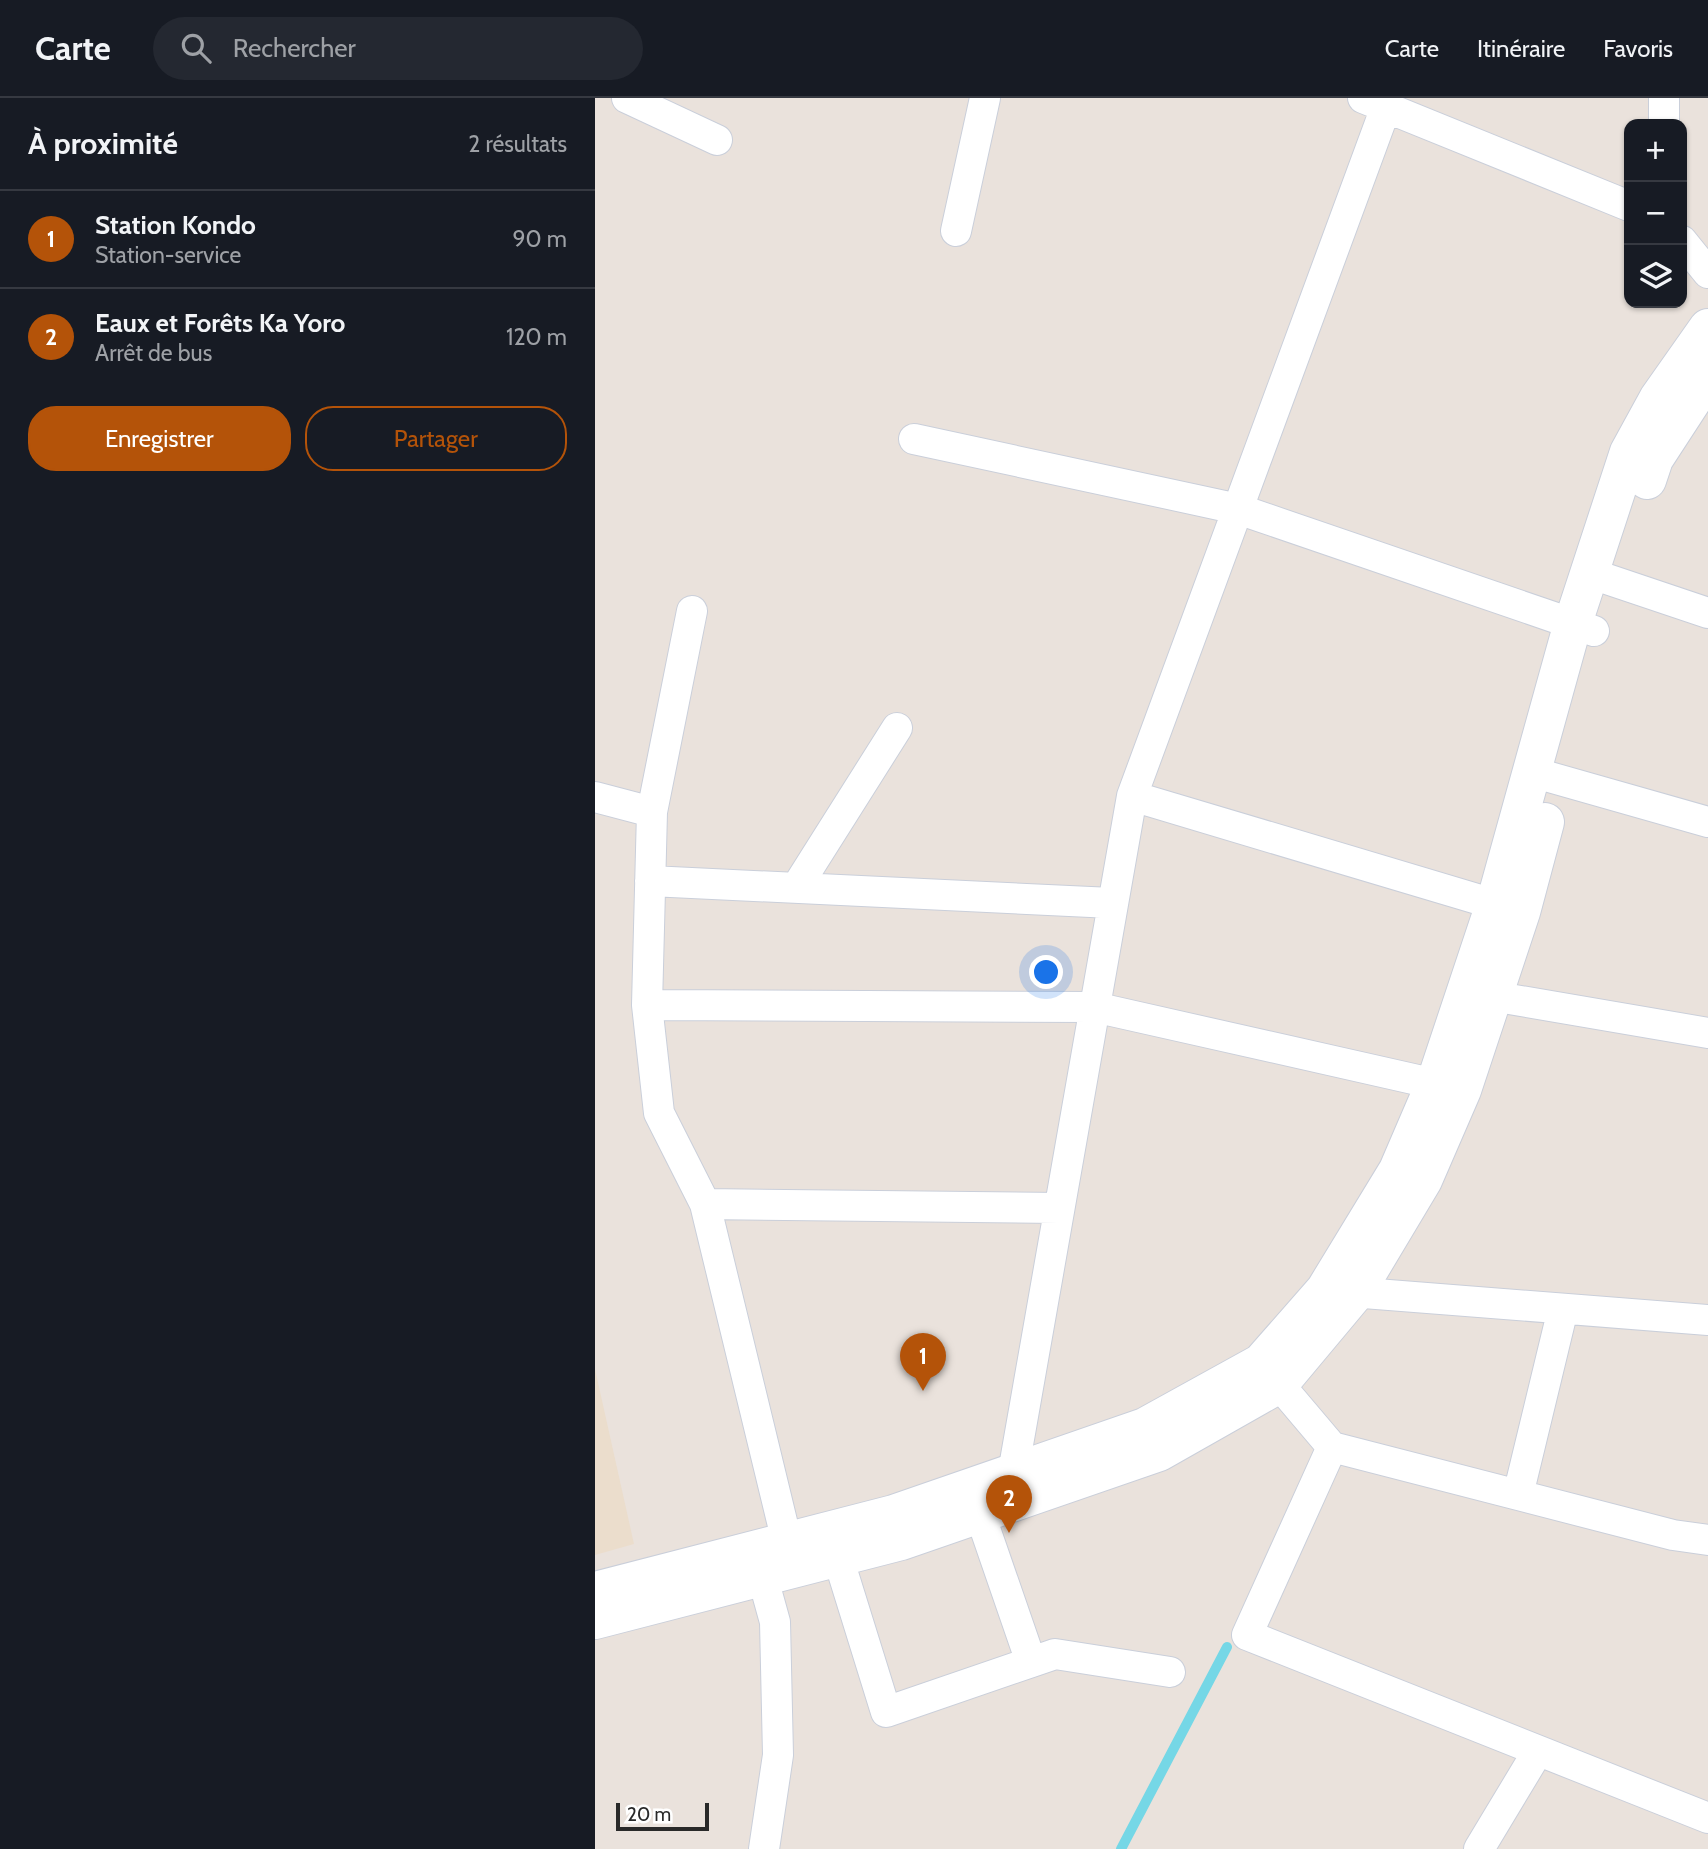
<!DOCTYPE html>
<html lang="fr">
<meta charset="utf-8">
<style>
body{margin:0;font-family:Cabin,sans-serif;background:#242831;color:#f1f3f6}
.controls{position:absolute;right:21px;top:21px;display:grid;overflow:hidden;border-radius:14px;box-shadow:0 2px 5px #0004}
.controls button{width:63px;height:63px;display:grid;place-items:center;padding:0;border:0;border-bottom:2px solid #363941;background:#171b24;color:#f1f3f6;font:35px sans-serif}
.scale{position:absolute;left:21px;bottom:18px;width:93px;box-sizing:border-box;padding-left:7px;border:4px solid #292929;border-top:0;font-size:19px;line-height:24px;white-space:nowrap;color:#292929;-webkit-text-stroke:5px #fff;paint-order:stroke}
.you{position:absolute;left:452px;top:875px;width:24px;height:24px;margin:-18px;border:5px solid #fff;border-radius:50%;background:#1a73e8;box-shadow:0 0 0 10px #1a73e833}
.badge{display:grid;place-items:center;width:46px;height:46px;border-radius:50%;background:#b45309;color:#fff;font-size:23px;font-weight:700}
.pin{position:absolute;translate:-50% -58px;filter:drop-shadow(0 2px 4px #0008)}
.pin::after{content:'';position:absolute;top:37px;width:24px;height:21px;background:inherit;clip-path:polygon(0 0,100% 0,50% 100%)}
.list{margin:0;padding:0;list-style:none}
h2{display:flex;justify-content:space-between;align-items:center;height:91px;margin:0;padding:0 28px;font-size:30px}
h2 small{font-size:23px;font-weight:400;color:#9ea1a6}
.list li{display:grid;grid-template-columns:46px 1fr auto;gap:21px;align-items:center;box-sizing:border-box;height:98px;padding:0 28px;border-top:2px solid #363941}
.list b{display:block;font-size:26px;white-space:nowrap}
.list p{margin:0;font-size:23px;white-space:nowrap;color:#9ea1a6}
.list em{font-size:23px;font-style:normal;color:#9ea1a6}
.actions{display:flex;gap:14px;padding:21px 28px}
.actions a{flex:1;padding:16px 0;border:2px solid #b45309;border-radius:28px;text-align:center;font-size:24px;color:#b45309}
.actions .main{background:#b45309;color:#fff}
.icon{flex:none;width:38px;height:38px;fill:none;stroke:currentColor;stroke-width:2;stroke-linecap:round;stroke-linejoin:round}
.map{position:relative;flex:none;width:1113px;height:1751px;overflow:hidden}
header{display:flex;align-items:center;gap:42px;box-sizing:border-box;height:98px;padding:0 35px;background:#171b24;border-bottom:2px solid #363941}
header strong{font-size:33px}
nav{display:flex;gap:38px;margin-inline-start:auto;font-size:24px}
.search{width:490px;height:63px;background:#242831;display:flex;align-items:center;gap:18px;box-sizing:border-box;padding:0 24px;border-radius:38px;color:#9ea1a6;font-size:26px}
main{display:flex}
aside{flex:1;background:#171b24}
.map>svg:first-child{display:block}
</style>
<header>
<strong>Carte</strong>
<div class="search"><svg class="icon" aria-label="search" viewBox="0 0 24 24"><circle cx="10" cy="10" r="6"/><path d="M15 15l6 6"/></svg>Rechercher</div>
<nav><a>Carte</a><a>Itinéraire</a><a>Favoris</a></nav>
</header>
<main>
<aside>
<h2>À proximité<small>2 résultats</small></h2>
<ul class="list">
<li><span class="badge">1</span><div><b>Station Kondo</b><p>Station-service</p></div><em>90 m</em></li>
<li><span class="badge">2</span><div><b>Eaux et Forêts Ka Yoro</b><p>Arrêt de bus</p></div><em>120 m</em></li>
</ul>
<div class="actions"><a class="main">Enregistrer</a><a>Partager</a></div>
</aside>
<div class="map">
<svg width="1113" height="1751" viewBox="0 0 1113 1751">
<rect width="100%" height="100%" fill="#eae2dc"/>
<path fill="#ebddcc" d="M0,1271L39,1446L0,1457Z"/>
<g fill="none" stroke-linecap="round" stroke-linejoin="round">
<path stroke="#75d7e6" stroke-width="10" d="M526,1751L632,1549"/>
<defs>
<path id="street" d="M32,0L122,42
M768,0L1034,108
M1069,0V26
M361,133L390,0
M1087,143L1113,175
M319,341L643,411L999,533
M994,475L1113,515
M97,513L57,714L52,907L64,1015L110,1106L192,1444
M937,674L1113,724
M537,698L919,812
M0,699L57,714
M55,783L517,805
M201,790L302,630
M879,895L1113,935
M52,907L499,909L858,990
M110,1106L464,1110
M743,1193L1113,1222
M671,1271L737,1349L1078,1437L1113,1442
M737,1349L652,1537L1113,1720
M415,1392L537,698L791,9
M378,1396L436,1564
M923,1397L968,1211
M237,1440L291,1614L460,1556L575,1574
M162,1459L180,1524L183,1657L169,1751
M884,1751L943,1653"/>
<path id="secondary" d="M1052,382L1059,361L1113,278
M0,1493L299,1416L550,1329L666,1265L730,1192L803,1072L840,986L900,806L978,525L1034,354L1063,301L1113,230
M0,1522L306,1443L564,1354L684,1286L761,1194L828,1082L867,992L926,814L950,724"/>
</defs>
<use href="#street" stroke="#cacfda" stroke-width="32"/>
<use href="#secondary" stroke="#cacfda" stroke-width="40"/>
<use href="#street" stroke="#fff" stroke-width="30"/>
<use href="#secondary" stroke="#fff" stroke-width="38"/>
</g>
</svg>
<div class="controls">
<button>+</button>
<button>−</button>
<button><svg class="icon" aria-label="layers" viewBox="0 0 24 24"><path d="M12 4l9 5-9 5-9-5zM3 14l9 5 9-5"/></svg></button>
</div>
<div class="scale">20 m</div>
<div class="you"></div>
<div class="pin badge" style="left:328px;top:1293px">1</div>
<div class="pin badge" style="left:414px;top:1435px">2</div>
</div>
</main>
